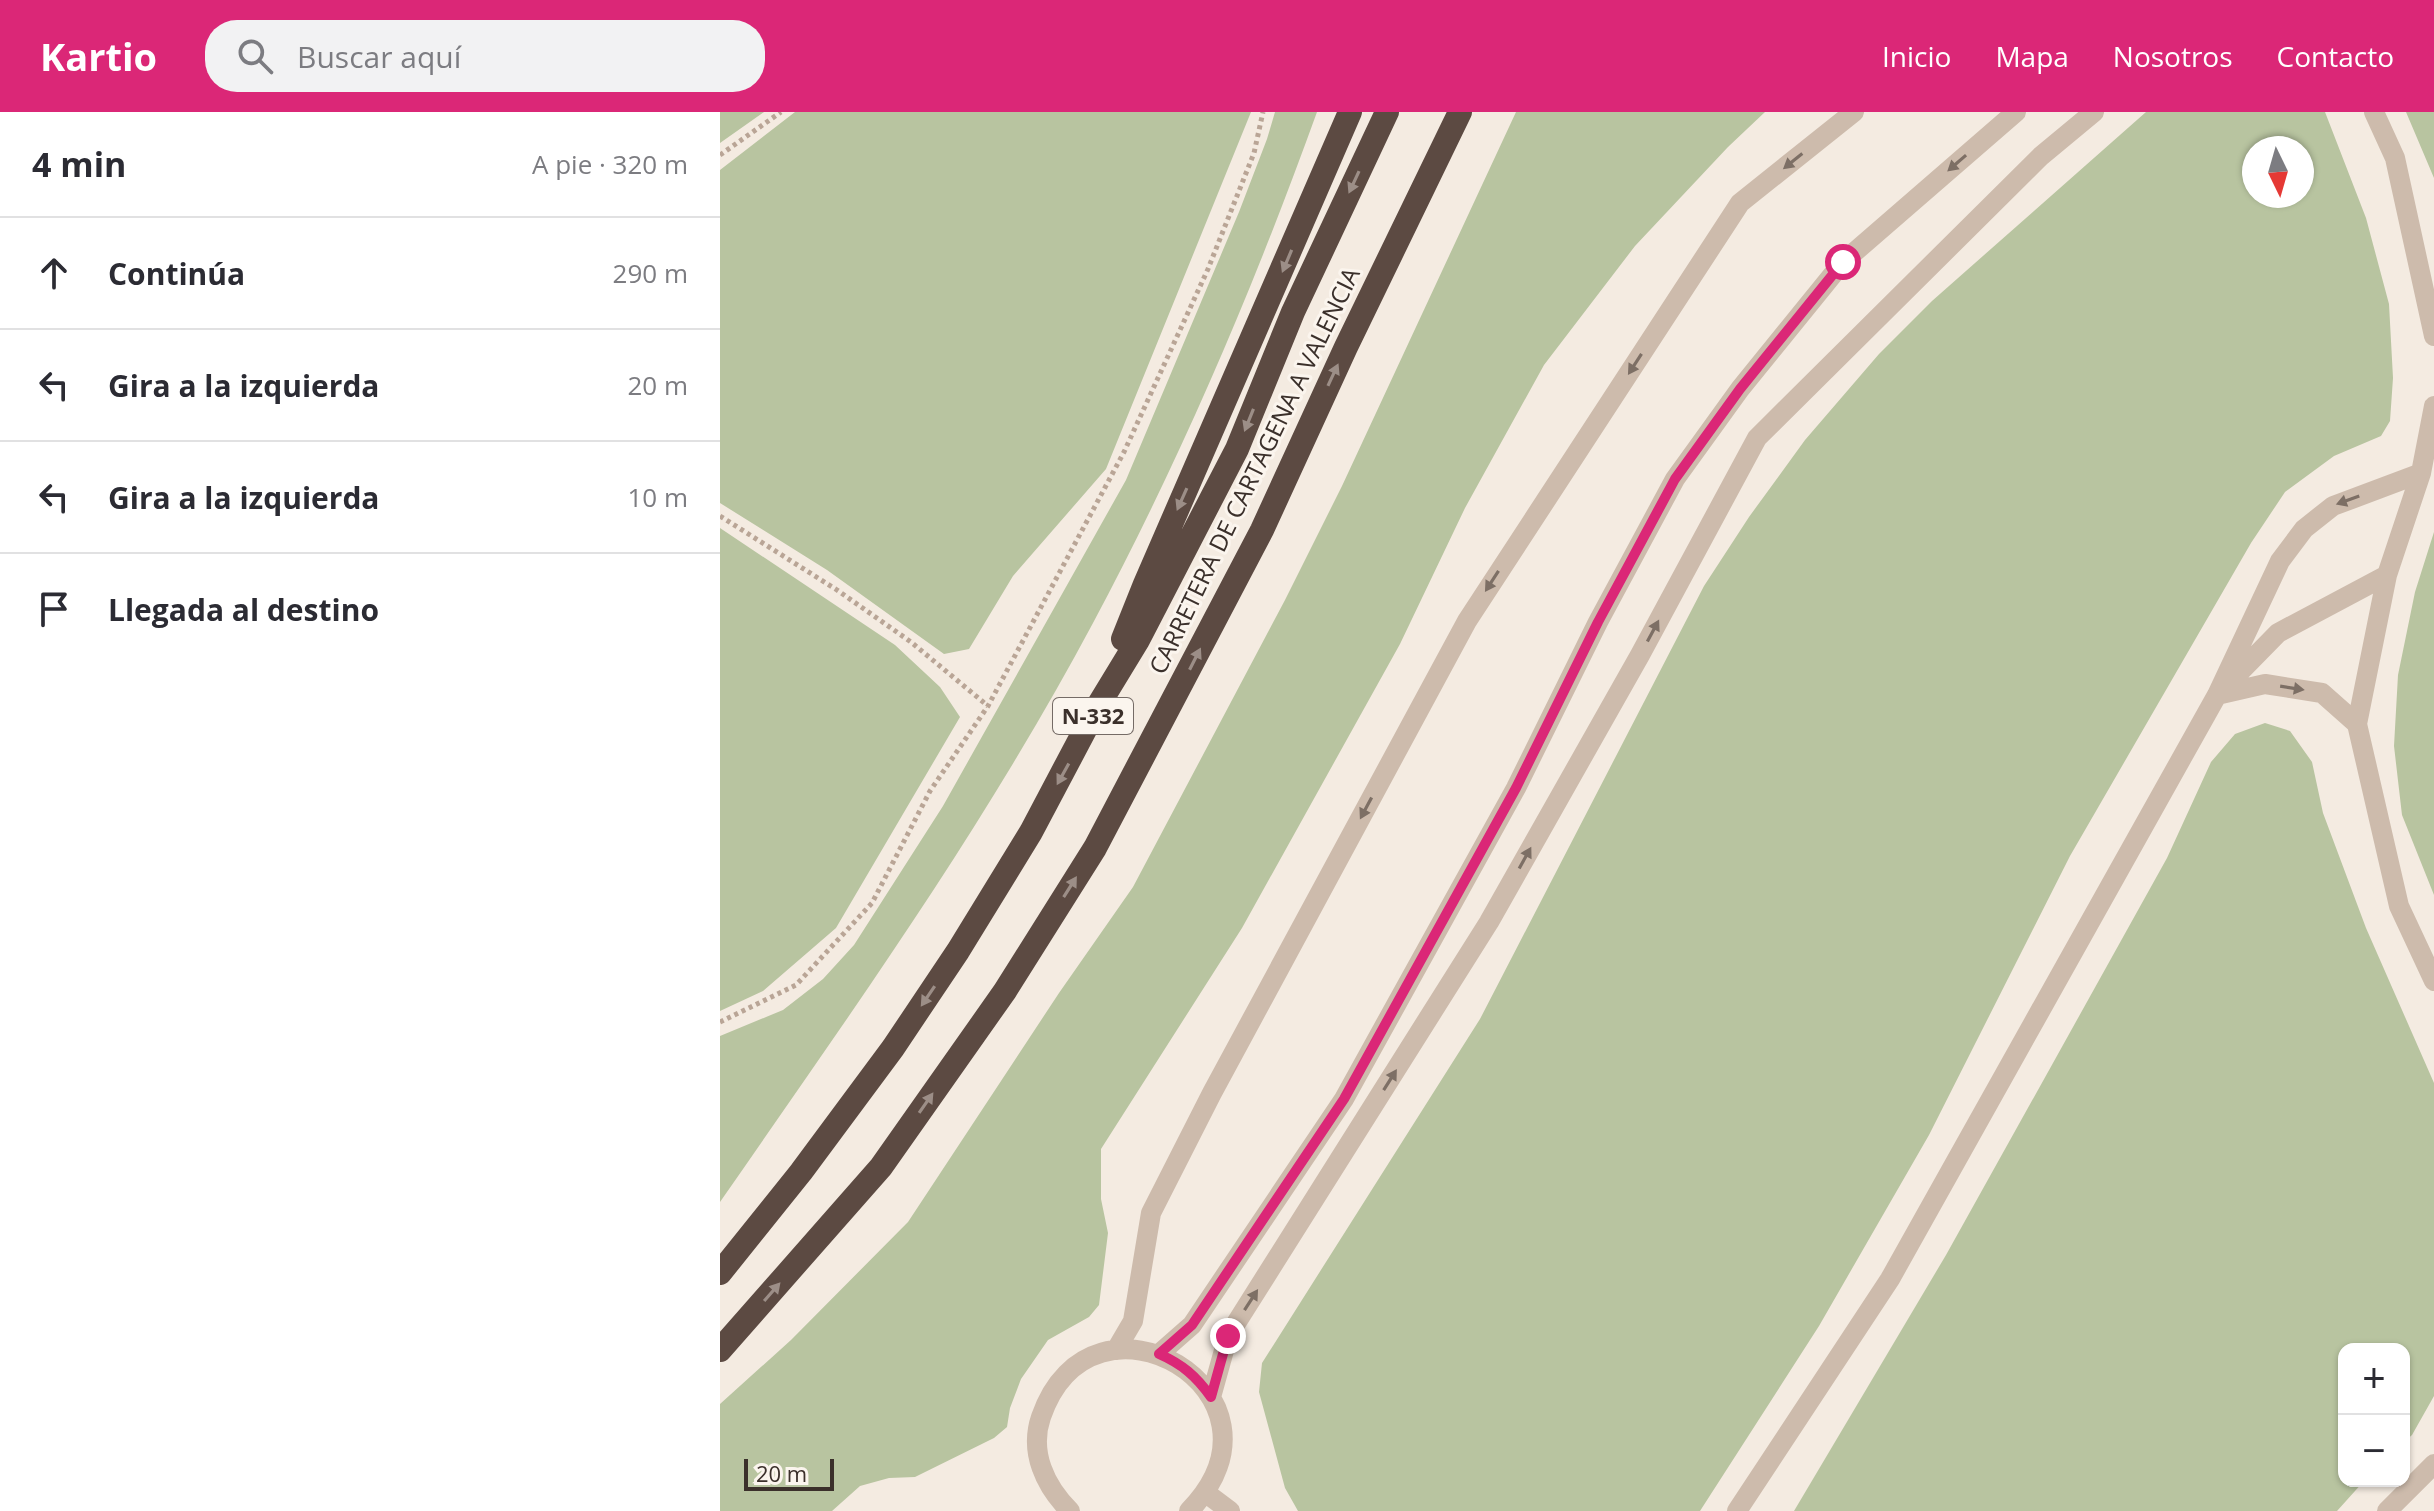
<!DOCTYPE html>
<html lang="es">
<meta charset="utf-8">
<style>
body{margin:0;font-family:"Open Sans",sans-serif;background:#f2f2f3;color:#2b2b33}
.controls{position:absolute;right:24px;bottom:24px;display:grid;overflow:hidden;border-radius:16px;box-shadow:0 2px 6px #0004}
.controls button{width:72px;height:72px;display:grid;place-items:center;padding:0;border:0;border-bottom:2px solid #e1e1e2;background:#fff;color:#2b2b33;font:40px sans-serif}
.compass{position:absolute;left:1522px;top:24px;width:72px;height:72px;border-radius:50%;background:#fff;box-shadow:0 2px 6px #0004;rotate:175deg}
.scale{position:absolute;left:24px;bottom:20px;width:90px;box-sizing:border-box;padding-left:8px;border:4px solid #3b302b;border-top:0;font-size:22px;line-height:28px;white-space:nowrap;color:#3b302b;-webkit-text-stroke:6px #fbf5ee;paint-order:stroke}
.stop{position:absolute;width:24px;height:24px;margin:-18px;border:6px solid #db2777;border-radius:50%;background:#fff}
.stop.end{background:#db2777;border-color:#fff;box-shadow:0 2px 8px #0008}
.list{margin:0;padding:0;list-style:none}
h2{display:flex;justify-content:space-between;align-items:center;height:104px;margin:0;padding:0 32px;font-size:34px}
h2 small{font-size:26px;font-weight:400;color:#7c7c81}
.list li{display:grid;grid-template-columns:52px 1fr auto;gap:24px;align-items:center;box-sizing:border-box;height:112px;padding:0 32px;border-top:2px solid #e1e1e2}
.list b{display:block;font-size:30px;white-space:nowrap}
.list em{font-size:26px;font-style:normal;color:#7c7c81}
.icon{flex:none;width:44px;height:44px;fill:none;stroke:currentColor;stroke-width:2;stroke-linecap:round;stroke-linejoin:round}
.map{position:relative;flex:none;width:1714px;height:1399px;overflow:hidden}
header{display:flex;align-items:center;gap:48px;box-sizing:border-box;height:112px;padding:0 40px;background:#db2777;color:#fff}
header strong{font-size:38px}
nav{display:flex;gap:44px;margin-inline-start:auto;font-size:28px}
.search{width:560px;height:72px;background:#f2f2f3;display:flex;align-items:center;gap:20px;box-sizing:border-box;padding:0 28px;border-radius:32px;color:#7c7c81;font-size:30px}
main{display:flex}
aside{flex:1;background:#fff}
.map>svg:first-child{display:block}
</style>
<header>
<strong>Kartio</strong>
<div class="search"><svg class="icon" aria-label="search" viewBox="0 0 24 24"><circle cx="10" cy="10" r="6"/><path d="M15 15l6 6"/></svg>Buscar aquí</div>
<nav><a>Inicio</a><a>Mapa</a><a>Nosotros</a><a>Contacto</a></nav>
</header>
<main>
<aside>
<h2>4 min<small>A pie · 320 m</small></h2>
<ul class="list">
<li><svg class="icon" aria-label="ahead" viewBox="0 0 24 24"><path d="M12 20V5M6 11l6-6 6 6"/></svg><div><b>Continúa</b></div><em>290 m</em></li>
<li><svg class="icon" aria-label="left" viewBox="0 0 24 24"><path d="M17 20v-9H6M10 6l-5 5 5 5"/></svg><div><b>Gira a la izquierda</b></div><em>20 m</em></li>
<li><svg class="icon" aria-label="left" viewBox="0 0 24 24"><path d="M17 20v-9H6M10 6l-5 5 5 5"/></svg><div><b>Gira a la izquierda</b></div><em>10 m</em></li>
<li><svg class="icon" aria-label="arrive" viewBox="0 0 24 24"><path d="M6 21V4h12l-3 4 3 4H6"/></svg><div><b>Llegada al destino</b></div></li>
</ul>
</aside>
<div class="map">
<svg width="1714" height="1399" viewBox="0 0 1714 1399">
<rect width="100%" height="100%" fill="#f4ebe1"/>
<path fill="#b8c4a0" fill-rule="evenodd" d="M0,0H44L0,31Z
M75,0H531L386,357L293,464L249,537L224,542L107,458L0,391V58Z
M555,0H597C534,175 461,346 373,511C265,714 131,901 0,1090V924L63,898L103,867L134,833L223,694L406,368L519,100L547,27Z
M796,0H1045L1008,35L915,134L824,253L745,396L680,532L522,816L381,1037V1087L388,1121L379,1193L369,1205L328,1228L301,1267L290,1296L287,1315L274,1326L195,1365L169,1366L140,1374L112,1399H0V1292L71,1228L188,1110L339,881L413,775L565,488L622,374Z
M1426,0H1605L1646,106L1669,192L1673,266L1670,309L1661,324L1614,344L1565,380L1531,431L1350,744L1209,1023L1099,1214L980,1399H578L565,1376L539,1280L542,1251L760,907L984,474L1029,405L1085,328L1159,242L1212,189ZM1534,36H1582V84H1534Z
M1686,0H1714V66Z
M0,416L175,533L220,575L240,605L116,816L43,879L0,899Z
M1714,420V783L1682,703L1674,634L1678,563L1695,480Z
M1545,611L1570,619L1592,650L1603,701L1646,816L1714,971V1284L1692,1323L1684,1330V1237H1624V1369H1644L1617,1399H1074L1226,1143L1338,942L1447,746L1491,650L1515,622Z"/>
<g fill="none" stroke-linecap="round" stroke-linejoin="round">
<path stroke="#b9a596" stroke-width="5" stroke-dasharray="4 4" stroke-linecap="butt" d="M0,43L61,0
M0,404L117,478L191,530L268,594
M0,910L76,873L152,791L210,679L268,594L404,340L488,157L534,41L543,0"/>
<path stroke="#cdbbac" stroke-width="20" d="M1654,0L1675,46L1714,224
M1714,294L1701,361L1667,463L1637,612L1679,794L1714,869
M1508,572L1558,521L1667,463
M1497,583L1545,572L1602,581L1637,612
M396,1238L413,1209L431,1101L492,981L747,509L1020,91L1134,0
M439,1242L472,1213L624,987L796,676L878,510L955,367L1020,277L1123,150L1296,0
M491,1285L508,1224L769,810L920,543L1037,326L1321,44L1374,0
M486,1381L510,1399
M350,1399C325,1374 309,1340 321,1305C372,1157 584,1281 469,1399
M1017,1399L1170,1167L1497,583L1560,449L1584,417L1613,394L1701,361
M1667,1399L1714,1352"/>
<path stroke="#5c4a42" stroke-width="24" d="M403,527L425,472L630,0
M0,1161L81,1060L173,936L238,839L311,720L376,597L418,528L517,337L573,200L667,0
M0,1238L161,1055L285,879L375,736L542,418L626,235L740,0"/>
</g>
<defs><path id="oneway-solid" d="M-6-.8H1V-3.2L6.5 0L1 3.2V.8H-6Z" transform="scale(2)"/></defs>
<g fill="#7d6f65">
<use href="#oneway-solid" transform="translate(1073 49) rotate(141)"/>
<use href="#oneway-solid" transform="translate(1237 51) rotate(139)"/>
<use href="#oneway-solid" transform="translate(915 252) rotate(123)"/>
<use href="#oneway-solid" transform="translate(1628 388) rotate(160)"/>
<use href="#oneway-solid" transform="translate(772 469) rotate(123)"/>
<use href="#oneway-solid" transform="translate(933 519) rotate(-62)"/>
<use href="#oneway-solid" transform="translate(1572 576) rotate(9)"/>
<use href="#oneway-solid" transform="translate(646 696) rotate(118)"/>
<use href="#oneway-solid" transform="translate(805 746) rotate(-61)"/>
<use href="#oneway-solid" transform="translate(670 968) rotate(-58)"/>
<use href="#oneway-solid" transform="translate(531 1188) rotate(-57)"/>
</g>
<g fill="#9c8e87">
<use href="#oneway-solid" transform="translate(634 70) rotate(115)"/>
<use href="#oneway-solid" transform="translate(567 149) rotate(113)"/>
<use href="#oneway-solid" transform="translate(613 263) rotate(-65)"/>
<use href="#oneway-solid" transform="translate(529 308) rotate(112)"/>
<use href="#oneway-solid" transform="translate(462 387) rotate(114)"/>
<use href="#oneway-solid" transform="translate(475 547) rotate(-63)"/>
<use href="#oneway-solid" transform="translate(343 662) rotate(119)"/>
<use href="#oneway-solid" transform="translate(350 775) rotate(-58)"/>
<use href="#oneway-solid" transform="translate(208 884) rotate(124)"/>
<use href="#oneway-solid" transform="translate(206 991) rotate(-55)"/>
<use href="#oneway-solid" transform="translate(52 1180) rotate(-49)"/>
</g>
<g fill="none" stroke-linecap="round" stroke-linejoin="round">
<path stroke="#db2777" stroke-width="10" d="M508,1224L491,1285C476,1264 462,1252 439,1242L472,1213L624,987L796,676L878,510L955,367L1020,277L1123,150"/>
</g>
<g text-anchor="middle" stroke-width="6" stroke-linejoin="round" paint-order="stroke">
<rect fill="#fbf5ee" stroke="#756b66" stroke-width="2" x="333" y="586" width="80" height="36" rx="6"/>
<g font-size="22" font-weight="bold" fill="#3b302b">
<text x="373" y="612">N-332</text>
</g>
<g font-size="24" fill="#3b302b" stroke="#fbf5ee">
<text transform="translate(535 359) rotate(-64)" y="8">CARRETERA DE CARTAGENA A VALENCIA</text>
</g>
</g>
</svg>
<div class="controls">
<button>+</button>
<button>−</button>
</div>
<svg class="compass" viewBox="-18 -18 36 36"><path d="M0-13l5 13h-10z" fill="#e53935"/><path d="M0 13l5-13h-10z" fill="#7c7c81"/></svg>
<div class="scale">20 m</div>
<div class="stop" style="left:1123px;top:150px"></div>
<div class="stop end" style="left:508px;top:1224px"></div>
</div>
</main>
